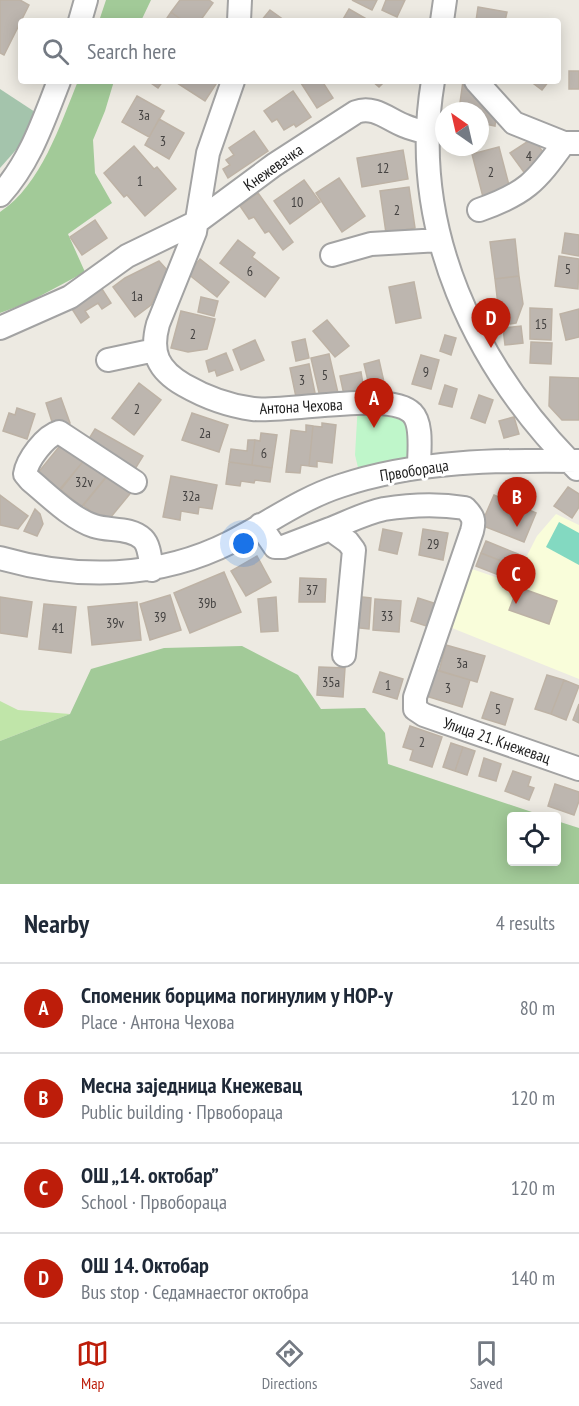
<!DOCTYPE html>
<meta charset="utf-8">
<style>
body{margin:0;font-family:"PT Sans Narrow",sans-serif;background:#f2f2f3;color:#1f2937}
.controls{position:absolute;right:18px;bottom:18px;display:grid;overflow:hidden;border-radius:6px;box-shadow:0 3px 15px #0003}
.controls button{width:54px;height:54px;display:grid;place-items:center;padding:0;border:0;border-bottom:2px solid #e0e1e3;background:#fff;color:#1f2937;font:30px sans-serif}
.compass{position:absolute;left:435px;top:102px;width:54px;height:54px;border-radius:50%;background:#fff;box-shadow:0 3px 15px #0003;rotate:326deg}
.you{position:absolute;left:244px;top:544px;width:21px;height:21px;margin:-15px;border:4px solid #fff;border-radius:50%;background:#1a73e8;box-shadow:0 0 0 9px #1a73e833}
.badge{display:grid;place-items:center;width:39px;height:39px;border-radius:50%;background:#bd1d0a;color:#fff;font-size:20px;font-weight:700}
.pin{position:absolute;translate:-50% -50px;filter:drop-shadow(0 2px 3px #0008)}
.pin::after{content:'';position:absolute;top:32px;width:21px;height:18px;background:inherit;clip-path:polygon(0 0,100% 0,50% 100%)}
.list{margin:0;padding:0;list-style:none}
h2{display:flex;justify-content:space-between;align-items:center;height:78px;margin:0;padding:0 24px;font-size:26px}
h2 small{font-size:20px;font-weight:400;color:#747a83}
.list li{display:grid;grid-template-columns:39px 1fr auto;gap:18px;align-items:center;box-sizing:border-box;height:90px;padding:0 24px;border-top:2px solid #e0e1e3}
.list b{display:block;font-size:22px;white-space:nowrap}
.list p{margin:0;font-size:20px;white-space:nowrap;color:#747a83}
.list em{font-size:20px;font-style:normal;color:#747a83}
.icon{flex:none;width:33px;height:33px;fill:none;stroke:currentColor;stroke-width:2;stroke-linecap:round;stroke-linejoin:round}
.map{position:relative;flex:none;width:579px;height:884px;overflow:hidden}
.search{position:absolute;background:#fff;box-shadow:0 3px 15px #0003;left:18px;right:18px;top:18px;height:66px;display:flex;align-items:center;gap:15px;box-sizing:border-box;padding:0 21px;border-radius:6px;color:#747a83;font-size:22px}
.sheet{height:438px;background:#fff}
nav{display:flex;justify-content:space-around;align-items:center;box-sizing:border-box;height:84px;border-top:2px solid #e0e1e3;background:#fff;font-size:16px;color:#747a83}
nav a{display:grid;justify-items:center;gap:3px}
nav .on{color:#bd1d0a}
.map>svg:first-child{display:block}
</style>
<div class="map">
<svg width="579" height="884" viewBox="0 0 579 884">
<rect width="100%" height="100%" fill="#edeae2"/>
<path fill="#f9fdda" d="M556,514L579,525V679L447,626L466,567L513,583L537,536Z"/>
<path fill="#c0e5a9" d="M0,701L18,710L70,714L0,741Z"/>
<path fill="#a2ca98" d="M106,0H151L141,21H99Z
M78,81H114L105,111L93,140L95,173L112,203L68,234L85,272L27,303L0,313V212C41,185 60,125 78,81Z
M242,646L298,675L321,709L365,708L385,733L388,764L544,816H512V862H556L557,821L579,828V884H0V741L70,714L91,669L164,648Z"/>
<path fill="#a4c4ac" d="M0,89L35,112L23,142L0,168Z"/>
<path fill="#bff6ca" d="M358,403L409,410L419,466L361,480L355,455Z"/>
<path fill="#83d9c1" d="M559,522L579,533V565L546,547Z"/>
<path fill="#bdb6af" stroke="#bdb2a5" stroke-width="1.5" d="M0,0H20L29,5L4,55L0,53Z
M180,0H209L213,3L200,21H183L171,12Z
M352,0H377L372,10Z
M386,0H405L397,17L382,10Z
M478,7L507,12L505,21H476Z
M349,9L370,21H342Z
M270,10L284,20L283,21H261Z
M171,12L183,21H165Z
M569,71H579V89H569Z
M148,81H163L158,88Z
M178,81H218L205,101L177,83Z
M305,81H322L333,98L317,108L301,83Z
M372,81H385L379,87Z
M463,81H466L496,116L495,126L485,124L486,120H480V111L459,110Z
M530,81H549L542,90Z
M293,91L311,117L296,127L294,124L284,130L277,119L272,122L264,111Z
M137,96L164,111L149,137L122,122Z
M159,119L184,133L169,159L145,145Z
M254,131L268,151L228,178L223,169L230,165L226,160L234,155L229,148Z
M533,138L548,159L526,175L510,153Z
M134,146L154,169L157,167L176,189L145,216L127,195L124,197L104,173Z
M499,147L510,189L483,197L472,154Z
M403,150L408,179L362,187L357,158Z
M339,178L365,216L342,232L316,193Z
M304,180L320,202L290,224L274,201Z
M409,187L415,228L386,233L380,191Z
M258,193L293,242L283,250L269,231L265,233L254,217L249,219L240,206Z
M95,220L107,238L82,255L70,237Z
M565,233L579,235V256L562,253Z
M515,239L519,276L495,279L490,242Z
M238,240L255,253L252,257L279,278L265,297L220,263Z
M559,256L579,259L578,289L555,286Z
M200,259L229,282L217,297L188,274Z
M159,261L167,270L151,305L135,317L113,287L125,278Z
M519,276L523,304L516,323L510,324L498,305L495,279Z
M414,282L421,318L396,323L389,287Z
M102,289L111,303L102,309L98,303L85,311L89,317L81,323L72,309Z
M201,297L218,301L214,316L198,312Z
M530,308L552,309L551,340L530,339Z
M579,309V337L566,340L560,314Z
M181,311L215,319L207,349L188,352L171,348Z
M327,320L349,346L335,357L313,331Z
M521,326L523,343L505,345L503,328Z
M445,335L456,338L451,355L440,351Z
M305,339L309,358L296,361L292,342Z
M255,340L264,360L241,370L233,350Z
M531,342L552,343L551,364L530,363Z
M226,353L233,370L217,376L215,370L209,372L206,361Z
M329,354L338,393L320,397L311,358Z
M421,355L439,360L431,389L412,384Z
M379,360L384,382L369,385L364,364Z
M309,364L315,393L296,397L290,368Z
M361,372L364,390L344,395L340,376Z
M550,377L579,378V420H562L549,406Z
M139,383L161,400L134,435L112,418Z
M445,385L457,389L452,407L439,404Z
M479,395L493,400L485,423L471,418Z
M61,398L70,423L54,428L46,403Z
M17,408L35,414L27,439L3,431L9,413L15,415Z
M192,413L228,425L219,452L182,440Z
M514,417L519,434L504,438L499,421Z
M322,423L336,425L332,463L317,461V467L309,466L313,426L322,427Z
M306,425L313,426L309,466L301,465L300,473L286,472L291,430L306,432Z
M95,429L143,456L135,469L87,442Z
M261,433L277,435L272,468L252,465L255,440L260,441Z
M248,440H255L252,465L229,462L231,449L247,451Z
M63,442L85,459L59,492L37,474Z
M86,458L108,475L82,507L60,489Z
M229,462L272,468L270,482L255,480L254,483L241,481L240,486L226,484Z
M110,472L133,490L106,523L83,505Z
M171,476L217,485L212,509L199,507L198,514L181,511L180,520L163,517Z
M568,487L579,494V507L572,518L554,506Z
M0,495L28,516L18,529L0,525Z
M494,495L536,513L524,542L481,525Z
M35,509L40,514L43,524L37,536L24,531Z
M383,529L402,533L397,554L379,550Z
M423,529L448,533L443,560L419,555Z
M486,541L518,554L514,566L481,553Z
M481,553L514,566L509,579L476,566Z
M257,556L271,582L246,596L231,571Z
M224,572L241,612L190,633L174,593Z
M300,578L326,579L325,602H299Z
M518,587L557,601L549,624L509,610Z
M170,595L181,630L150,640L140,604Z
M353,596L371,598L369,629L351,627Z
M0,597L32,602L27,637L0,633Z
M276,597L278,631L261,632L258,599Z
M418,598L443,606L436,629L411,621Z
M375,599L401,601L399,632L373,630Z
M137,602L141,640L92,645L88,607Z
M44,604L76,607L71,653L39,649Z
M446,645L485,656L477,682L439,671Z
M319,667L345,668L343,697L317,695Z
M434,669L470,680L462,707L426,696Z
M380,672L403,679L397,699L373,692Z
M547,675L564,680L551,714L535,709Z
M564,680L579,686L566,720L551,714Z
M491,692L513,699L505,725L482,718Z
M579,704V723L573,720Z
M410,726L442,737L432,767L410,760L413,750L403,747Z
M451,743L463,747L455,771L443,767Z
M463,747L475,751L467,775L455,771Z
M484,758L501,764L496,781L479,776Z
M513,771L531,777L528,786L534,788L529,800L505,791Z
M555,784L579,792V801L574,815L548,806Z"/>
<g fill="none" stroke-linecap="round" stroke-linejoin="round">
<defs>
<path id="minor" d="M80,21L86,0
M239,21L240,0
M442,21L445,0
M233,81L208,153L195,232L158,324C150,353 158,370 184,385C205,397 230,406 253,409C288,413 390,390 412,413C423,424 419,451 419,466
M433,81C408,228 475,367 577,469
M476,81L514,123L564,143H579
M0,195C30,162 43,122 59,81
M479,210C525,194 536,182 564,143
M332,255L371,244L440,240
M0,328L70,297L127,256L197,222L274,165L356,112C374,105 389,120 405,126C412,129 420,131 428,133
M108,360L155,350
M135,482L59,432C45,436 27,460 25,474L30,480C48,495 72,519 94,526C109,531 131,527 143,539C150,546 150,560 152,570
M260,525L275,547H283L330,529L348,542L354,550L344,655
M330,529C348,522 365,513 384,509C409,505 440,504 465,508C473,516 475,520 472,531L415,697V709L424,715L579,769
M0,558C77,580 158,579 231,542C267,524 300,499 340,486C417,460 499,460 579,461"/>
</defs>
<use href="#minor" stroke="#a3a3a3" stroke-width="26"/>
<use href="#minor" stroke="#fff" stroke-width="22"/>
</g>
<g text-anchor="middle" stroke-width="6" stroke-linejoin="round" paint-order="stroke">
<g font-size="14" fill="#444241">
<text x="144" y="120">3a</text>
<text x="163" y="146">3</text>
<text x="529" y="161">4</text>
<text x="383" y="173">12</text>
<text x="491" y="177">2</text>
<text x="140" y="186">1</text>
<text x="297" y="207">10</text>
<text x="397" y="215">2</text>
<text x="568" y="274">5</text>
<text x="250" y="276">6</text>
<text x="137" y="301">1a</text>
<text x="541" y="329">15</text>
<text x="193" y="339">2</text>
<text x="426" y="377">9</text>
<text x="325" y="380">5</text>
<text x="302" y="385">3</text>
<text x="137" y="414">2</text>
<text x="205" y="438">2a</text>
<text x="264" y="458">6</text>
<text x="84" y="487">32v</text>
<text x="191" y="501">32a</text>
<text x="433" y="549">29</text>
<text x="312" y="595">37</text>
<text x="207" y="608">39b</text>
<text x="387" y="621">33</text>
<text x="160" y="622">39</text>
<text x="115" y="628">39v</text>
<text x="58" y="633">41</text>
<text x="462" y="668">3a</text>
<text x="331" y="687">35a</text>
<text x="388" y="690">1</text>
<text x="448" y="693">3</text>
<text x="498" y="714">5</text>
<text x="422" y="747">2</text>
</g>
<g font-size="16" fill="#1c1c1c" stroke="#fff">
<text transform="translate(273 167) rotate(-35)" y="6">Кнежевачка</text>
<text transform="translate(301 406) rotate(-3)" y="6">Антона Чехова</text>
<text transform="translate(414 470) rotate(-9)" y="6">Првобораца</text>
<text transform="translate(497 740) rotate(19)" y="6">Улица 21. Кнежевац</text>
</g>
</g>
</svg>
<div class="controls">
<button><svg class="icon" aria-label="locate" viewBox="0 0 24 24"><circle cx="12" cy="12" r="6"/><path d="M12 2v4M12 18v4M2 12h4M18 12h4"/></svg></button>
</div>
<svg class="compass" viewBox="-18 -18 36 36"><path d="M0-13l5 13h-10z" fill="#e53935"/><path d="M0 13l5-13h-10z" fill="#747a83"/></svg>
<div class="you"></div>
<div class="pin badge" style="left:374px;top:428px">A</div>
<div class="pin badge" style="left:517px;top:527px">B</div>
<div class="pin badge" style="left:516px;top:604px">C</div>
<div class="pin badge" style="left:491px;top:348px">D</div>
<div class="search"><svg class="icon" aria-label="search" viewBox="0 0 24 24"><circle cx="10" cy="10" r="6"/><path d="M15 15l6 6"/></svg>Search here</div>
</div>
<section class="sheet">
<h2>Nearby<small>4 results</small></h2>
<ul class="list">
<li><span class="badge">A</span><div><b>Споменик борцима погинулим у НОР-у</b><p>Place · Антона Чехова</p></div><em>80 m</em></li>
<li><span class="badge">B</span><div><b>Месна заједница Кнежевац</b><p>Public building · Првобораца</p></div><em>120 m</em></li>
<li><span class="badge">C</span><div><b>ОШ „14. октобар”</b><p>School · Првобораца</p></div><em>120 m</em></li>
<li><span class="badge">D</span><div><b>ОШ 14. Октобар</b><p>Bus stop · Седамнаестог октобра</p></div><em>140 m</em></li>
</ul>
</section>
<nav>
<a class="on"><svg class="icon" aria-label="map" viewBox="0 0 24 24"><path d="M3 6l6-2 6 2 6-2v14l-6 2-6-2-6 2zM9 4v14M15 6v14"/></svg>Map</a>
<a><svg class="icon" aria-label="directions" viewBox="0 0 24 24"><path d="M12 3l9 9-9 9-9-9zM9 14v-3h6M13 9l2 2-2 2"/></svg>Directions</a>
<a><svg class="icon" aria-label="saved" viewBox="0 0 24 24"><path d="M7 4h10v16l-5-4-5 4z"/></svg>Saved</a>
</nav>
